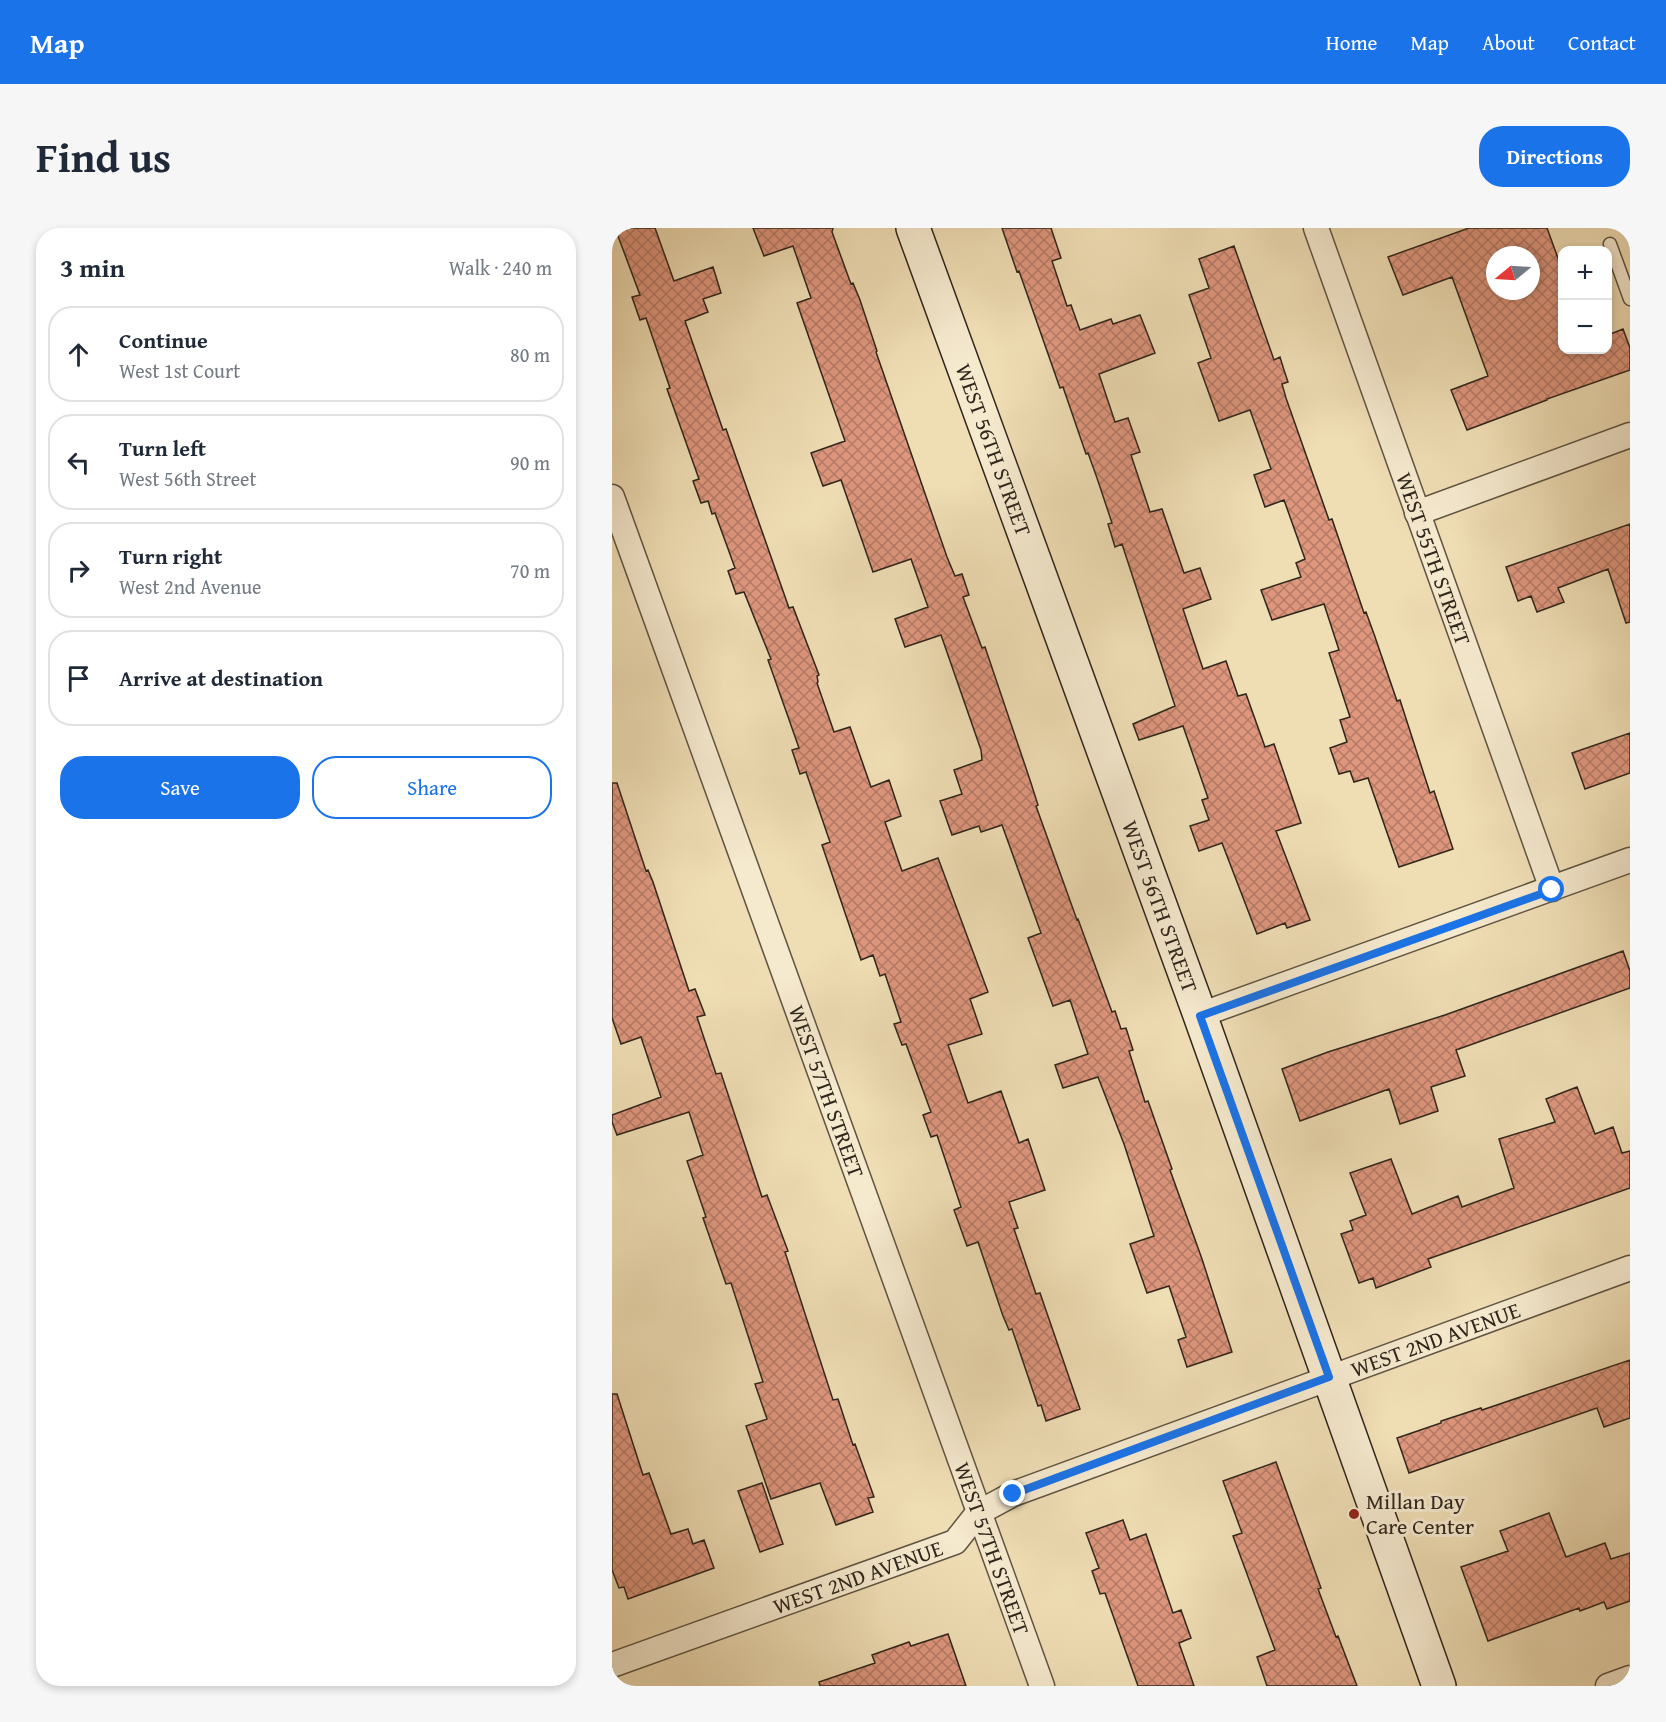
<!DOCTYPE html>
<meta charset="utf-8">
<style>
body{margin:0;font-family:"Gentium Book Plus",serif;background:#f6f6f7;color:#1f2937}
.controls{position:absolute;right:18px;top:18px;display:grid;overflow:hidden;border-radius:12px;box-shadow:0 3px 9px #0003}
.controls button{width:54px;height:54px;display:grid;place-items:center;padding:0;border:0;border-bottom:2px solid #e0e1e3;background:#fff;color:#1f2937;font:30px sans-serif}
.compass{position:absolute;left:874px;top:18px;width:54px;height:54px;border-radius:50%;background:#fff;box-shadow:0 3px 9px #0003;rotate:252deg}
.stop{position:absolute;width:18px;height:18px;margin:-14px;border:4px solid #1a73e8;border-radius:50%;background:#fff}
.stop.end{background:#1a73e8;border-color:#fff;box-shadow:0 2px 6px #0008}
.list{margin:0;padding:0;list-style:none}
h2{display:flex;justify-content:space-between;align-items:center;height:78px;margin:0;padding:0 24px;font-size:26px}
h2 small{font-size:20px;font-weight:400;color:#747a83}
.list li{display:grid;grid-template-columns:39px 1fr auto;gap:18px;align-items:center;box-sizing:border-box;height:96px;margin:0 12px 12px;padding:0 12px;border:2px solid #e0e1e3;border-radius:24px}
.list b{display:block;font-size:22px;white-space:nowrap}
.list p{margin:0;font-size:20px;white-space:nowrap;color:#747a83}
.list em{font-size:20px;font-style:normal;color:#747a83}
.actions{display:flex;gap:12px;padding:18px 24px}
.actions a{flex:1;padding:14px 0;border:2px solid #1a73e8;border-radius:24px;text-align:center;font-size:21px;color:#1a73e8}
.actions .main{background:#1a73e8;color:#fff}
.icon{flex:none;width:33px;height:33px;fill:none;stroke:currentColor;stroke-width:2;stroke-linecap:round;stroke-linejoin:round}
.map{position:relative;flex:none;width:1018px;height:1458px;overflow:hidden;border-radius:24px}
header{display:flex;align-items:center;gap:36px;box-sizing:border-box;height:84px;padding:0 30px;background:#1a73e8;color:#fff}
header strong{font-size:28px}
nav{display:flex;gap:33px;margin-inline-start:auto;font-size:21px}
.intro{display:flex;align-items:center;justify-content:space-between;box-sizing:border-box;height:144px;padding:0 36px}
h1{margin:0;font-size:42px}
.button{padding:15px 27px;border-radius:24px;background:#1a73e8;color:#fff;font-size:21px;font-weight:700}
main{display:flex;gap:36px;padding:0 36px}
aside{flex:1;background:#fff;border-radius:24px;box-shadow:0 3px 9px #0003}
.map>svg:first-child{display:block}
</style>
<header>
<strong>Map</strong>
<nav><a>Home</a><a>Map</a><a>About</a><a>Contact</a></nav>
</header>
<div class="intro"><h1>Find us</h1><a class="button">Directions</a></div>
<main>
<aside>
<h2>3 min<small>Walk · 240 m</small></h2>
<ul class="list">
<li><svg class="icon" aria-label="ahead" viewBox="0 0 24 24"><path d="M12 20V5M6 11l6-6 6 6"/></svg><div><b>Continue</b><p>West 1st Court</p></div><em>80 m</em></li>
<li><svg class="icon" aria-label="left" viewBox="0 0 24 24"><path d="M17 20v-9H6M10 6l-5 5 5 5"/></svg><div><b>Turn left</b><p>West 56th Street</p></div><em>90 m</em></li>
<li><svg class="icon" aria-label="right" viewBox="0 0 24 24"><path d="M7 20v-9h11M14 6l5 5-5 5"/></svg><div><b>Turn right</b><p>West 2nd Avenue</p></div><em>70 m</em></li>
<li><svg class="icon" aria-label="arrive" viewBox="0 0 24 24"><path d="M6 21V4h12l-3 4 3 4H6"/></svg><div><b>Arrive at destination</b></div></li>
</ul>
<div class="actions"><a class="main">Save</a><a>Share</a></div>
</aside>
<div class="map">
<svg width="1018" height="1458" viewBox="0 0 1018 1458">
<defs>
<pattern id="building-cross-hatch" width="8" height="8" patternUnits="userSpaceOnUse" patternTransform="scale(1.5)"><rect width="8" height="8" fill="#de967d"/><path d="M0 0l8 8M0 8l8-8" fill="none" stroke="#b47a66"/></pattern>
</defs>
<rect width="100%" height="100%" fill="#efddb4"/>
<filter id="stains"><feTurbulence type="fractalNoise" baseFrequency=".00333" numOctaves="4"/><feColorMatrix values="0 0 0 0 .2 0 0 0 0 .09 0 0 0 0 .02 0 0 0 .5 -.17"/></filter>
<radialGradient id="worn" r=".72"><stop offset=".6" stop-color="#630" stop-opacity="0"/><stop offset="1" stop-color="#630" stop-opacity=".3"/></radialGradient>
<path fill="url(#building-cross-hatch)" stroke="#2f261c" stroke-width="1.5" fill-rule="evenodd" d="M3,0H43L62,53L101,39L109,65L91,71L96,84L73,93L111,202L114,201L177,380L181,379L207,447L205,448L206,454L205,455L222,504L238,499L259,559L277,552L289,588L273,594L290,643L326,630L376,764L358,771L370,806L336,817L356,875L389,863L407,915L416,911L433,962L397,974L406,1000L402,1001L424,1066L428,1065L468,1181L434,1193L429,1177L426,1178L400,1101L397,1102L391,1088L366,1014L355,1018L342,982L349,979L325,907L319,909L311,887L319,884L294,816L290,817L282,796L289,794L273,746L268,748L261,727L249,732L210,617L218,614L194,544L188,546L180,522L187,520L156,432L159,431L132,364L124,366L116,343L123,340L103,285L100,286L96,273L89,275L81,253L87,251L55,161L58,160L34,90L28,92L20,69L28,67Z
M141,0H221L220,4L239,56L241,55L248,72L265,123L264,124L335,329L343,348L350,346L357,367L351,369L370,420L373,419L418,552L426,577L424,578L465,692L466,691L500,784L503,783L509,801L514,800L521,822L517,823L533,874L536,873L560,941L558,942L590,1031L620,1124L575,1139L566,1112L574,1109L557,1058L535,1065L518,1016L542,1008L512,916L486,849L451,860L443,837L476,826L458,772L441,778L416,710L429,705L390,597L369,604L367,598L340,607L328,573L350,566L342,542L370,532L369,522L329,407L293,419L283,391L316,379L299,331L261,344L229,252L211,258L199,225L233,213L185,75L199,70L181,18L152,28Z
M390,0H439L449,30L440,33L455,78L459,77L468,102L499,91L501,96L528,87L543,125L487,146L503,194L516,190L528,224L519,227L538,284L550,281L572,345L588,340L599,371L571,381L591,441L614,433L626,468L634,466L653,519L662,516L689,595L664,603L698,692L675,700L673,695L645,706L610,615L587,623L578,598L597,592L590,572L596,570L571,498L527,512L521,496L563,478L510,316L503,319L496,296L500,295L485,250L476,225L474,226L451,159L448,160L407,43L405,44Z
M857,0H935L951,44V123L996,122V107L1011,101L1018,120V142L935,171V172L855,202L839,162L876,148L840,49L791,67L776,29ZM883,27H919V63H883Z
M622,18L662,132L668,129L672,142L676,154L670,156L674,170L717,292L720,291L752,385L754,384L762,406L785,473L788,472L818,565L822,563L841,621L787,639L756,550L742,554L738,543L727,546L718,520L735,514L728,492L738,489L717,425L727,422L712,376L660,392L649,362L689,349L684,335L693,331L672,272L653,279L642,247L659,241L638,182L607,193L586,135L599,130L577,67L597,60L587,31Z
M1018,296V394L1014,395L996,341L946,360L952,374L925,384L919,368L906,373L894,339Z
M1018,505V545L973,561L960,525Z
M0,555H5L34,643L36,642L41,654L77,763L83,761L93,787L85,789L104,846L109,845L150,969L155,967L176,1023L173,1024L221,1172L226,1171L241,1217L243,1216L262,1269L256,1270L261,1284L224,1297L208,1255L159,1271L134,1198L155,1191L143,1156L151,1154L119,1055L114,1056L91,990L94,989L75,933L91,927L77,884L5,907L0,894V887L49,869L29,809L9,816L0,790Z
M1011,723L1018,743V760L844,822L853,848L819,859L826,883L788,896L777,861L688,893L670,841L716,824L833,787Z
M965,859L983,906L1001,899L1010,925L1018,923V960L816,1031L819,1039L764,1060L761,1050L747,1055L729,1006L741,1002L738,993L754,987L738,945L779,931L800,986L846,968L850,979L902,960L887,911L943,894L934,871Z
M1018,1132V1190L992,1199L985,1180L797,1245L785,1210L829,1195V1193L869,1180L870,1182Z
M0,1166H5L31,1247L37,1245L59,1306L76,1301L81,1316L92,1312L102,1340L16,1371L12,1359L7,1360L0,1342Z
M664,1234L709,1360L706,1361L724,1409L726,1408L745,1458H655L645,1429L663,1422L621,1308L630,1305L611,1253Z
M150,1255L171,1316L148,1324L126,1263Z
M937,1285L954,1329L993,1315L999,1331L1018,1325V1373L995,1381L992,1374L968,1383L967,1380L876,1413L849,1339L896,1323L888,1303Z
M511,1292L518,1312L534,1306L561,1385L569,1382L579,1410L567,1415L582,1458H526L493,1365L488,1366L480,1343L487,1340L474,1305Z
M336,1406L354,1458H208L207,1454L263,1435L260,1427L297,1414L299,1418Z"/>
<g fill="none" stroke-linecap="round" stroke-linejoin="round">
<defs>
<path id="lane" d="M998,16L1018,71"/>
<g id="street">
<path id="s1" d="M704,0L940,661"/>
<path id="s2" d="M0,269L430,1458"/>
<path d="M805,285L1018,207"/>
<path d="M588,787L1018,632"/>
<path id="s3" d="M0,1437L343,1314L366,1285L401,1266L1018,1040"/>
<path d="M996,1458L1018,1450"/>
</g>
<g id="secondary">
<path id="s4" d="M301,0L588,787L827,1458"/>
</g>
</defs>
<use href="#lane" stroke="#5f5442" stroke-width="15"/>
<use href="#street" stroke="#5f5442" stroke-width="27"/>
<use href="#secondary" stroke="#2f261c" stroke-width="36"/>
<use href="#lane" stroke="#f5e9ce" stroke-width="12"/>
<use href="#street" stroke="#f5e9ce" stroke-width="24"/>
<use href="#secondary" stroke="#f5e9ce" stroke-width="33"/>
</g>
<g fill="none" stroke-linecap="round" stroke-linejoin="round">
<path stroke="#1a73e8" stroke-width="8" d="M401,1266L717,1149L588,788L940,662"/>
</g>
<circle fill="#8f2418" stroke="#f5e9ce" stroke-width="2" cx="742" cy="1286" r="6"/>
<g text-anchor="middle" stroke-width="6" stroke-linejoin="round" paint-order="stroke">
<g font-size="22" fill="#2f261c" stroke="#f5e9ce">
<text dy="8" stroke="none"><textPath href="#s4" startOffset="236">WEST 56TH STREET</textPath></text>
<text dy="8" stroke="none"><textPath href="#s1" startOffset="351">WEST 55TH STREET</textPath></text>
<text dy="8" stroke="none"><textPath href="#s4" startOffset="722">WEST 56TH STREET</textPath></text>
<text dy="8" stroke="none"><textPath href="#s2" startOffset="632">WEST 57TH STREET</textPath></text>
<text dy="8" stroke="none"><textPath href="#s3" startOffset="891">WEST 2ND AVENUE</textPath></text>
<text dy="8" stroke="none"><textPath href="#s2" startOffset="1118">WEST 57TH STREET</textPath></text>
<text dy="8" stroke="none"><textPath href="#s3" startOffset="261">WEST 2ND AVENUE</textPath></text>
</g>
<g font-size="22" fill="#2f261c" stroke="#f5e9ce" text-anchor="start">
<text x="754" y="1281">Millan Day<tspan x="754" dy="25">Care Center</tspan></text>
</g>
</g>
<rect width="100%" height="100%" filter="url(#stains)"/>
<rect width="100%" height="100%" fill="url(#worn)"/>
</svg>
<div class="controls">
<button>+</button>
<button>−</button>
</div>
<svg class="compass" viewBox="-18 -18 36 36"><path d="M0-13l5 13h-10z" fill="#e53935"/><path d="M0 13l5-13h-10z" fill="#747a83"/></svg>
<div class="stop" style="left:940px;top:662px"></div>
<div class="stop end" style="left:401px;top:1266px"></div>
</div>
</main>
